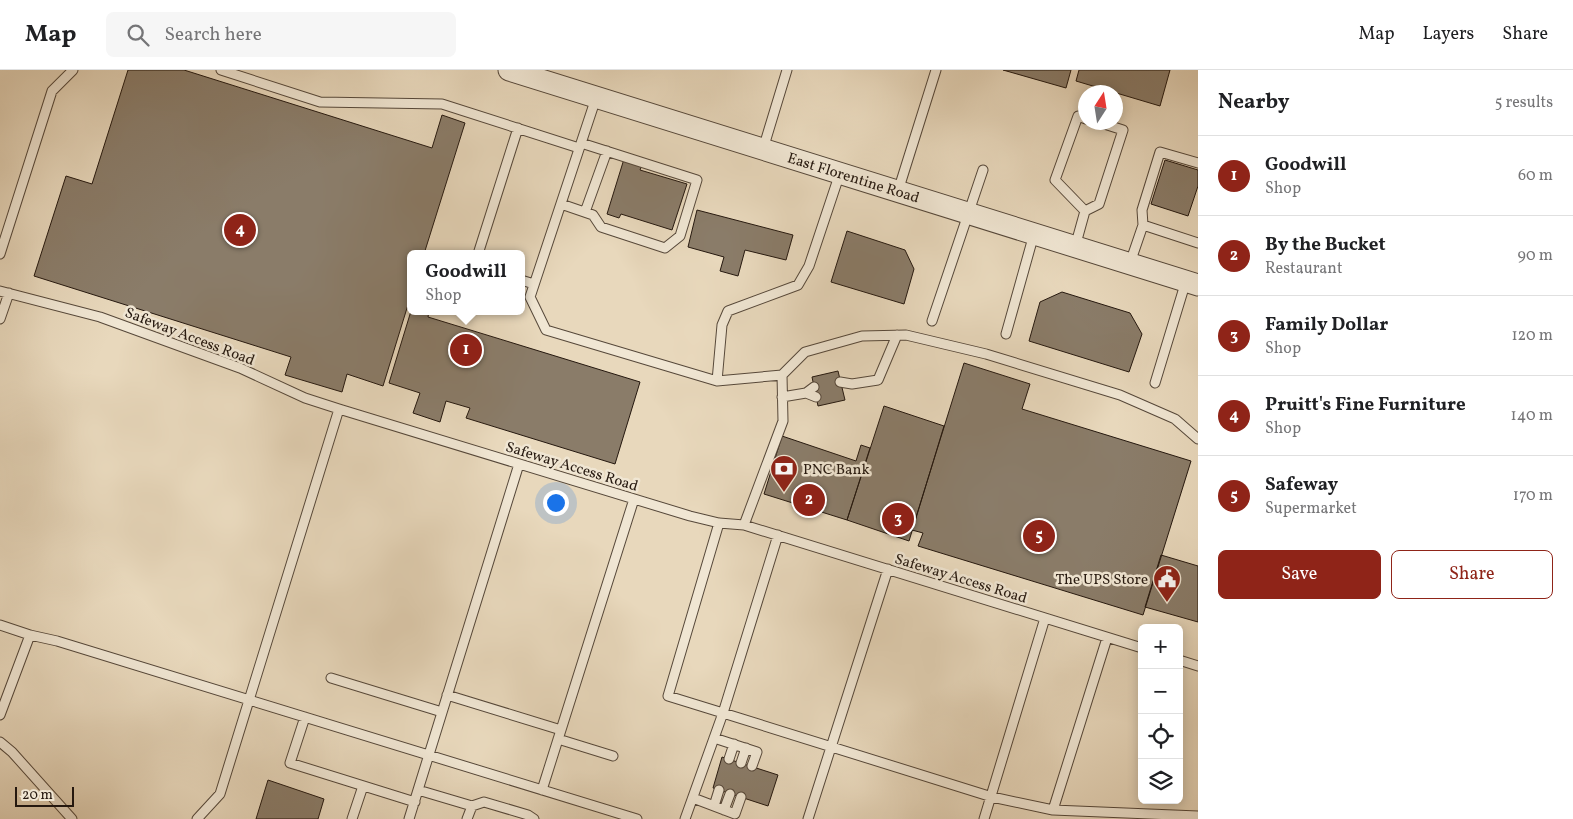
<!DOCTYPE html>
<meta charset="utf-8">
<style>
body{margin:0;font-family:Vollkorn,serif;background:#f6f6f6;color:#202124}
.controls{position:absolute;right:15px;bottom:15px;display:grid;overflow:hidden;border-radius:8px;box-shadow:0 2px 12px #0003}
.controls button{width:45px;height:45px;display:grid;place-items:center;padding:0;border:0;border-bottom:1px solid #e0e0e0;background:#fff;color:#202124;font:25px sans-serif}
.compass{position:absolute;left:1078px;top:15px;width:45px;height:45px;border-radius:50%;background:#fff;box-shadow:0 2px 12px #0003;rotate:12deg}
.scale{position:absolute;left:15px;bottom:12px;width:59px;box-sizing:border-box;padding-left:5px;border:2px solid #25180f;border-top:0;font-size:14px;line-height:18px;white-space:nowrap;color:#25180f;-webkit-text-stroke:4px #f0e6d3;paint-order:stroke}
.you{position:absolute;left:555px;top:432px;width:18px;height:18px;margin:-12px;border:4px solid #fff;border-radius:50%;background:#1a73e8;box-shadow:0 0 0 8px #1a73e833}
.badge{display:grid;place-items:center;width:32px;height:32px;border-radius:50%;background:#8f2418;color:#fff;font-size:16px;font-weight:700}
.pin{position:absolute;translate:-50% -50%;border:2px solid #fff;box-shadow:0 1px 5px #0006}
.popup{position:absolute;left:407px;top:180px;width:118px;height:65px;box-sizing:border-box;display:grid;place-content:center;border-radius:8px;background:#fff;filter:drop-shadow(0 1px 4px #0005);font-size:16px;white-space:nowrap;color:#757577}
.popup b{font-size:19px;color:#202124}
.popup::after{content:'';position:absolute;left:50%;top:100%;margin-left:-10px;border:10px solid transparent;border-top-color:#fff}
.list{margin:0;padding:0;list-style:none}
h2{display:flex;justify-content:space-between;align-items:center;height:65px;margin:0;padding:0 20px;font-size:21px}
h2 small{font-size:16px;font-weight:400;color:#757577}
.list li{display:grid;grid-template-columns:32px 1fr auto;gap:15px;align-items:center;box-sizing:border-box;height:80px;padding:0 20px;border-top:1px solid #e0e0e0}
.list b{display:block;font-size:19px;white-space:nowrap}
.list p{margin:0;font-size:16px;white-space:nowrap;color:#757577}
.list em{font-size:16px;font-style:normal;color:#757577}
.actions{display:flex;gap:10px;padding:15px 20px}
.actions a{flex:1;padding:11px 0;border:1px solid #8f2418;border-radius:8px;text-align:center;font-size:18px;color:#8f2418}
.actions .main{background:#8f2418;color:#fff}
.icon{flex:none;width:28px;height:28px;fill:none;stroke:currentColor;stroke-width:2;stroke-linecap:round;stroke-linejoin:round}
.map{position:relative;flex:none;width:1198px;height:749px;overflow:hidden}
header{display:flex;align-items:center;gap:30px;box-sizing:border-box;height:70px;padding:0 25px;background:#fff;border-bottom:1px solid #e0e0e0}
header strong{font-size:24px}
nav{display:flex;gap:28px;margin-inline-start:auto;font-size:18px}
.search{width:350px;height:45px;background:#f6f6f6;display:flex;align-items:center;gap:12px;box-sizing:border-box;padding:0 18px;border-radius:8px;color:#757577;font-size:19px}
main{display:flex}
aside{flex:1;background:#fff}
.map>svg:first-child{display:block}
</style>
<header>
<strong>Map</strong>
<div class="search"><svg class="icon" aria-label="search" viewBox="0 0 24 24"><circle cx="10" cy="10" r="6"/><path d="M15 15l6 6"/></svg>Search here</div>
<nav><a>Map</a><a>Layers</a><a>Share</a></nav>
</header>
<main>
<div class="map">
<svg width="1198" height="749" viewBox="0 0 1198 749">
<rect width="100%" height="100%" fill="#e8d8bc"/>
<filter id="stains"><feTurbulence type="fractalNoise" baseFrequency=".004" numOctaves="4"/><feColorMatrix values="0 0 0 0 .2 0 0 0 0 .09 0 0 0 0 .02 0 0 0 .5 -.17"/></filter>
<radialGradient id="worn" r=".72"><stop offset=".6" stop-color="#630" stop-opacity="0"/><stop offset="1" stop-color="#630" stop-opacity=".3"/></radialGradient>
<path fill="#8a7c69" stroke="#25180f" d="M128,0H184L432,78L442,45L465,53L424,184H411V225L383,316L347,304L342,322L285,305L291,287L34,206L66,106L92,114Z
M1003,0H1071L1066,18Z
M1079,0H1170L1160,36L1076,11Z
M624,89L642,95L640,100L687,114L672,160L621,144L619,148L607,144Z
M1165,90L1198,100V116L1188,146L1151,134Z
M697,140L793,165L786,190L745,180L738,206L720,201L724,187L688,177Z
M847,161L905,180L914,199L904,234L831,212Z
M1062,222L1130,243L1142,264L1129,302L1029,271L1040,232Z
M411,241H429L428,247L640,312L615,394L466,348L470,338L446,331L440,352L413,343L420,323L389,313Z
M964,293L1030,314L1022,339L1191,391L1143,545L918,476L923,463L912,460Z
M838,301L845,330L818,336L812,307Z
M884,336L944,356L909,471L847,450Z
M782,366L856,391L861,375L870,378L847,450L764,424Z
M1161,485L1198,496V552L1145,537Z
M722,687L778,705L768,736L713,718Z
M268,710L324,729L318,749H256Z"/>
<g fill="none" stroke-linecap="round" stroke-linejoin="round">
<defs>
<path id="service" d="M221,0L320,32L442,34L579,78
M596,28L530,227L546,260L717,311L782,305
M763,79L787,0
M898,121L936,0
M561,134L593,145L601,157L665,178L680,166L697,110L581,73
M1085,141L1055,110L1078,46L1086,49
M585,142L607,81
M1143,155L1198,173
M1075,177L1085,141L1099,134L1123,60L1098,52
M0,184L52,21L73,0
M478,184L518,58
M1130,193L1143,155L1142,140L1160,82L1198,93
M521,210L534,214
M0,221L100,247L240,298L305,328L339,339L690,446L719,453L744,455L1142,578
M0,249L9,223
M932,251L983,100
M1006,264L1034,164
M717,311L722,255L728,241L798,215L809,196L840,103
M840,312L852,314L878,310L897,265
M1155,313L1186,211
M806,323L814,317
M782,327L806,323L816,327
M744,455L783,351L782,305L805,282L862,266L906,265L986,284L1120,325L1175,349L1198,369
M778,465L723,643L992,727L1053,740L1198,746
M0,555L30,565
M1179,590L1198,596
M331,608L442,642
M447,625L561,660
M0,645L30,565L57,571L637,749
M305,647L290,693L415,732
M714,668L757,682L752,696
M558,669L613,686
M0,672L12,682L72,749
M729,689L734,674
M741,693L746,678
M418,720L472,736L467,749
M542,720L634,429
M693,728L735,744L741,727
M472,736L484,732L528,745L534,749
M714,736L719,720
M724,740L730,724
M1053,740L1107,568
M197,749L220,724L339,339
M352,749L363,716
M409,749L519,394
M685,749L723,643L668,626L719,453
M808,749L888,499
M984,749L1045,548"/>
<g id="tertiary">
<path id="s1" d="M509,0L1198,215"/>
</g>
</defs>
<use href="#service" stroke="#56483a" stroke-width="11"/>
<use href="#tertiary" stroke="#56483a" stroke-width="23"/>
<use href="#service" stroke="#f0e6d3" stroke-width="9"/>
<use href="#tertiary" stroke="#f0e6d3" stroke-width="21"/>
</g>
<defs>
<symbol id="bank-pin" viewBox="-11 -11 22 30"><path d="M0 17L-7.5 6A9.5 9.5 0 1 1 7.5 6Z" fill="#8f2418" stroke="#f0e6d3"/><path d="M-6-4H6V4H-6ZM0-2.3a2.3 2.3 0 1 0 0 4.6a2.3 2.3 0 1 0 0-4.6Z" fill="#fff"/></symbol>
<symbol id="civic-pin" viewBox="-11 -11 22 30"><path d="M0 17L-7.5 6A9.5 9.5 0 1 1 7.5 6Z" fill="#8f2418" stroke="#f0e6d3"/><path d="M-.6-6.5H3V-4.5H.6V-3L4-1V1h2V6H-6V1h2V-1L-.6-3ZM-1.2 2.5V6h2.4V2.5Z" fill="#fff"/></symbol>
</defs>
<g fill-rule="evenodd">
<use href="#bank-pin" x="768" y="383" width="32" height="43"/>
<use href="#civic-pin" x="1151" y="493" width="32" height="43"/>
</g>
<g text-anchor="middle" stroke-width="5" stroke-linejoin="round" paint-order="stroke">
<g font-size="15" fill="#25180f" stroke="#f0e6d3">
<text dy="5" stroke="none"><textPath href="#s1" startOffset="361">East Florentine Road</textPath></text>
<text transform="translate(190 266) rotate(21)" y="5">Safeway Access Road</text>
<text transform="translate(572 396) rotate(17)" y="5">Safeway Access Road</text>
<text transform="translate(961 508) rotate(17)" y="5">Safeway Access Road</text>
</g>
<g font-size="15" fill="#25180f" stroke="#f0e6d3" text-anchor="start">
<text x="803" y="404">PNC Bank</text>
<text x="1148" y="514" text-anchor="end">The UPS Store</text>
</g>
</g>
<rect width="100%" height="100%" filter="url(#stains)"/>
<rect width="100%" height="100%" fill="url(#worn)"/>
</svg>
<div class="controls">
<button>+</button>
<button>−</button>
<button><svg class="icon" aria-label="locate" viewBox="0 0 24 24"><circle cx="12" cy="12" r="6"/><path d="M12 2v4M12 18v4M2 12h4M18 12h4"/></svg></button>
<button><svg class="icon" aria-label="layers" viewBox="0 0 24 24"><path d="M12 4l9 5-9 5-9-5zM3 14l9 5 9-5"/></svg></button>
</div>
<svg class="compass" viewBox="-18 -18 36 36"><path d="M0-13l5 13h-10z" fill="#e53935"/><path d="M0 13l5-13h-10z" fill="#757577"/></svg>
<div class="scale">20 m</div>
<div class="you"></div>
<div class="pin badge" style="left:466px;top:280px">1</div>
<div class="popup"><b>Goodwill</b>Shop</div>
<div class="pin badge" style="left:809px;top:430px">2</div>
<div class="pin badge" style="left:898px;top:449px">3</div>
<div class="pin badge" style="left:240px;top:160px">4</div>
<div class="pin badge" style="left:1039px;top:466px">5</div>
</div>
<aside>
<h2>Nearby<small>5 results</small></h2>
<ul class="list">
<li><span class="badge">1</span><div><b>Goodwill</b><p>Shop</p></div><em>60 m</em></li>
<li><span class="badge">2</span><div><b>By the Bucket</b><p>Restaurant</p></div><em>90 m</em></li>
<li><span class="badge">3</span><div><b>Family Dollar</b><p>Shop</p></div><em>120 m</em></li>
<li><span class="badge">4</span><div><b>Pruitt's Fine Furniture</b><p>Shop</p></div><em>140 m</em></li>
<li><span class="badge">5</span><div><b>Safeway</b><p>Supermarket</p></div><em>170 m</em></li>
</ul>
<div class="actions"><a class="main">Save</a><a>Share</a></div>
</aside>
</main>
